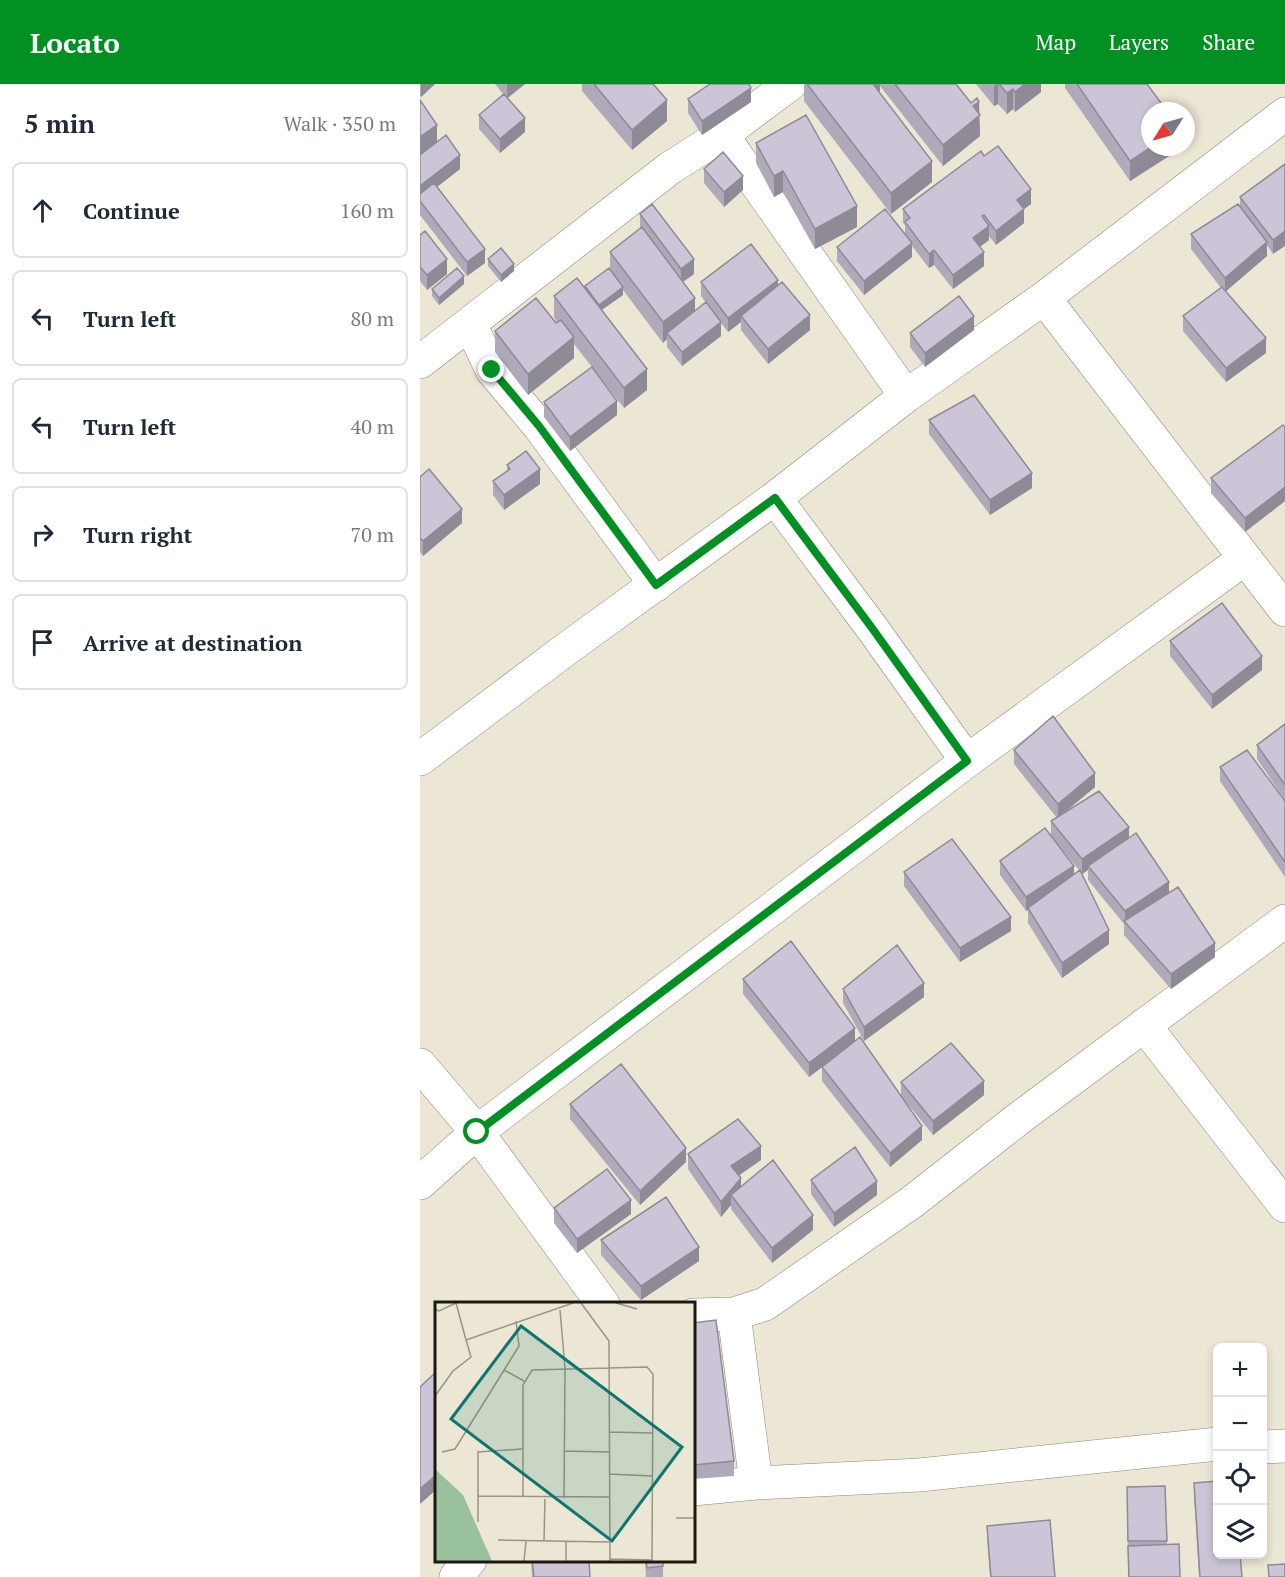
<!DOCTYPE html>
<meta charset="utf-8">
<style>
body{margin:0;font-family:"PT Serif",serif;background:#f2f2f3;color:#1f2937}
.controls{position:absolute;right:18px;bottom:18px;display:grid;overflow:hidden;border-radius:9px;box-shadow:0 3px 9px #0003}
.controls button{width:54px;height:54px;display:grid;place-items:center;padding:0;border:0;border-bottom:2px solid #e0e1e3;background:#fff;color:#1f2937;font:30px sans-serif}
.compass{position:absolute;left:721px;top:18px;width:54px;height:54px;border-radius:50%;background:#fff;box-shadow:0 3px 9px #0003;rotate:233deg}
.stop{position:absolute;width:18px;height:18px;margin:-14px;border:4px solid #029023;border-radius:50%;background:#fff}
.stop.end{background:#029023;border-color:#fff;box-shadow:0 2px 6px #0008}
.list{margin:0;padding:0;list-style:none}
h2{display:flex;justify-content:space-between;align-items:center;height:78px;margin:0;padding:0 24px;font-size:26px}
h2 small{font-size:20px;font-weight:400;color:#747a83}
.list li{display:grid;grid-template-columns:39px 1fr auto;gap:18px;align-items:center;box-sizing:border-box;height:96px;margin:0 12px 12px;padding:0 12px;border:2px solid #e0e1e3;border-radius:9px}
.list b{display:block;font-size:22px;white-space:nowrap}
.list em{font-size:20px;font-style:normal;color:#747a83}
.icon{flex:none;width:33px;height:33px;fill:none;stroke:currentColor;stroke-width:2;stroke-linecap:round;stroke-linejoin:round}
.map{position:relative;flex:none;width:865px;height:1493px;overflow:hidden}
header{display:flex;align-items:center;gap:36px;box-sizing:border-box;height:84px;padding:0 30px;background:#029023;color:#fff}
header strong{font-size:28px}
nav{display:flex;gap:33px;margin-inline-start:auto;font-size:21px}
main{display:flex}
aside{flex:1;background:#fff}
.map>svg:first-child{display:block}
</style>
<header>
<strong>Locato</strong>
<nav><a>Map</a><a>Layers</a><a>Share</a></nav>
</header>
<main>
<aside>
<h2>5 min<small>Walk · 350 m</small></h2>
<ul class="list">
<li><svg class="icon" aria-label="ahead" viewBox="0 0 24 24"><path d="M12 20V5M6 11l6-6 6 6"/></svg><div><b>Continue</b></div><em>160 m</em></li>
<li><svg class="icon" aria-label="left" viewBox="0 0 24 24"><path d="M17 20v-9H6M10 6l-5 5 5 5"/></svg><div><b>Turn left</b></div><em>80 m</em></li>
<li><svg class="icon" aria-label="left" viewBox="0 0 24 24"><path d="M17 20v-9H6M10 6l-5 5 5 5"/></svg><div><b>Turn left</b></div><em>40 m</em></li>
<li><svg class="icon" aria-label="right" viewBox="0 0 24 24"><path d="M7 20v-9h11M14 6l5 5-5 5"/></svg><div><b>Turn right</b></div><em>70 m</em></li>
<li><svg class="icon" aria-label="arrive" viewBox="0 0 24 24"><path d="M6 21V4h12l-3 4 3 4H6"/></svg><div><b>Arrive at destination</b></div></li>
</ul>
</aside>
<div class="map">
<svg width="865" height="1493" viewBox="0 0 865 1493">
<rect width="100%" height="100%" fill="#ece7d4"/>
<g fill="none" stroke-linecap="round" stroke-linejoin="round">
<defs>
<path id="minor" d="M302,51L486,312
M624,214L865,526
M50,240L72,286L119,342L236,501
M0,278L250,84L302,51L370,0
M355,414L452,544L547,677
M0,675L149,563L355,414L486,312L624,214L865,30
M724,941L865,1122
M0,981L57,1048L183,1220
M0,1099L57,1048L547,677L824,475
M314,1230L336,1399
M273,1231L314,1230L345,1220L492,1118L602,1032L865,837
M842,1363L865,1362
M273,1405L336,1399L499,1391L798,1360
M36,1493L50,1476"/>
</defs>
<use href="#minor" stroke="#8c8776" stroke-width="34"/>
<use href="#minor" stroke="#fff" stroke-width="33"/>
</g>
<path fill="#afa9b9" d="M0,0H15L1,13L0,12Z
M75,0H105L88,14L105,48L80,69L59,45V31L83,10Z
M162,0H233L247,37L212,66L162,7Z
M384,0H536L559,30L560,52L523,82L460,2V9L512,98L471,130L384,17Z
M556,0H621V8L595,28L593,25L587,30L578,20L574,22Z
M645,0H727L760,63V65L710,97L645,4Z
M268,15L331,18L282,51L268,29Z
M0,16L17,58L40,85L17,103L65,179L47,192L0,131Z
M336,59L437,143L395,165L363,108L354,113L336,79Z
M564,72L611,120L604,125V139L576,161L569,152V156L560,163L564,182L533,205L514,181L509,184L492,162V173L444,211L417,177V163L485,150V141L483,139V125Z
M865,80L853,170L847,161V172L805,208L846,269L806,298L763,247V232L801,204L771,165V150L820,123V113Z
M284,85L323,106L304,123L284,99Z
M220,130L274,190L263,198L275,227L286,219L281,212V198L358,201L390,246L348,280L321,246V238L308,248L301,239V252L262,282L247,263V255L243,259L203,206V211L181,226L227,306L204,324L154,260V274L108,311L75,268V247L136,239L137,238L134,233V212L165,205V202L190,186V168L220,145Z
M0,151L27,190L7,206L0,197Z
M68,175L94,187L81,198L68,182Z
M44,200L19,221L12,212V205Z
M554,246L505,283L490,263V249Z
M124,318L197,331L150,367L124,333Z
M509,336L612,404L570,431L509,350Z
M865,343V417L825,448L791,409V394Z
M87,381L120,400L84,426L73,411V397L87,387Z
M0,393L42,439L3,472L0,468Z
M750,557L842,586L792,625L750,572Z
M865,640V716L837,675V661Z
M594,666L675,703L641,731L709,753L795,873L751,905L704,851V840L668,796V786L662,790L660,787L689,860L642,894L608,839V826L606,827L580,791V777L654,791L659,786L631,752V737L637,734L594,680Z
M800,683L865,717V793L800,697Z
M484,788L591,847L540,878L484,802Z
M323,895L435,957L481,1012V998L564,1011L513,1051L482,1013L502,1056L470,1083L402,997V983L389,993L323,910Z
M423,905L504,913L444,957L423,919Z
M150,1020L266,1078L220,1121L150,1035Z
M268,1070L341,1076L319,1091L321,1102L393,1146L352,1179L311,1125V1121L301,1133L268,1085Z
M391,1096L457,1111L414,1143L391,1110Z
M134,1124L211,1130L157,1169L134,1139Z
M181,1156L279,1177L221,1216L181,1171Z
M273,1239L314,1377V1392L273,1395Z
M774,1399L822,1493H779L774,1413Z
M745,1402L747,1461L760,1493H708L707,1403Z
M567,1442L635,1493H570L567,1456Z
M111,1476H169L170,1493H112Z
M225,1476H243V1493H226Z"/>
<path fill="#8e8a96" d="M1,0H15L1,13Z
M87,0H105L87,14Z
M451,0H460V12Z
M577,0H578V20L574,22V2Z
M605,0H621V8L595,28V8Z
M331,4V18L282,51V37Z
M593,5V25L587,30V9Z
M247,16V37L212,66V46Z
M559,18L560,52L523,82V61L553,22Z
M105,34V48L80,69V55Z
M17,41V62L0,74V53Z
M731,63H760V65L710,97V77Z
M40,71V85L0,116V102Z
M512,77V98L471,130V109Z
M363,87V108L354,113V92Z
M323,92V106L304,123V108Z
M611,105V120L597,130V116Z
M437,122V143L395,165V145Z
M604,125V139L576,161V147Z
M569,142V156L553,168V154Z
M865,147V162L853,170V156Z
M847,158V172L805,208V194Z
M492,159V173L444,211V197Z
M65,165V179L47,192V178Z
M514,166V181L509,184V170Z
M564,168V182L533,205V191Z
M27,175V190L7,206V191Z
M274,175V190L261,199V185Z
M94,180V187L81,198V191Z
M44,192V200L19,221V214Z
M358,196V210L321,232V238L308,248V234Z
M203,203V211L179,228V221Z
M275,214V234L247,249V255L243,259V238Z
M390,231V246L348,280V265Z
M554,232V246L505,283V269Z
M301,238V252L262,282V268Z
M154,253V274L108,311V290Z
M846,254V269L806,298V284Z
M227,285V306L204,324V304Z
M197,317V331L150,367V353Z
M120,385V400L84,426V411Z
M612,389V404L570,431V416Z
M865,403V417L825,448V434Z
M42,425V439L3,472V457Z
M842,572V586L792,625V611Z
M675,689V703L638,734V720Z
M709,743V758L668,782V786L662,790V775Z
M654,782V796L606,827V813Z
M749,798V812L705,838V827Z
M591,833V847L540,878V864Z
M689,846V860L642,894V879Z
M795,859V873L751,905V890Z
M504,899V913L444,957V943Z
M435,944V958L389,993V979Z
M564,997V1011L513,1051V1037Z
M502,1042V1056L470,1083V1069Z
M341,1062V1076L311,1097V1082Z
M266,1064V1078L220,1121V1107Z
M321,1094V1108L311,1111V1121L301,1133V1118Z
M457,1097V1111L414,1143V1129Z
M211,1116V1130L157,1169V1155Z
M393,1131V1146L352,1179V1164Z
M279,1163V1177L221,1216V1202Z
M16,1391V1406L0,1420V1405Z"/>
<path fill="#cbc5d7" stroke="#8e8a96" stroke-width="1.5" d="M174,0H233L247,16L212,46Z
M290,0H329L331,4L282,37L268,15Z
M387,0H453L512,77L471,109Z
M475,0H536L551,19L557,14L559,18L553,22L560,31L523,61Z
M579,0H605L595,8L593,5L587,9Z
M657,0H727L747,27H730V63H731L710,77Z
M84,10L105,34L80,55L59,31Z
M0,16L17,41L0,53Z
M386,31L437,122L395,145L363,87L354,92L336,59Z
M26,51L40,71L0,102V71Z
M578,62L611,105L597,116L604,125L576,147L564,131L562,132L569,142L553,154L564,168L533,191L514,166L509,170L485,138L490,134L483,125L561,67L564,72Z
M303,68L323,92L304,108L284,85Z
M865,80V147L853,156L820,113Z
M14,99L65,165L47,178L0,117V110Z
M232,120L274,175L261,185L220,130Z
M818,120L847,158L805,194L771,150Z
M465,125L492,159L444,197L417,163Z
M222,143L275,214L243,238L190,168Z
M5,147L27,175L7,191L0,183V151Z
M331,160L358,196L308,234L281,198Z
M81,164L94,180L81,191L68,175Z
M37,184L44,192L19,214L12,205Z
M189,184L203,203L179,221L165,202Z
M157,194L227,285L204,304L134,212Z
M362,198L390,231L348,265L321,232Z
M802,203L846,254L806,284L763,232Z
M539,212L554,232L505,269L490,249Z
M116,214L136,239L141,236L154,253L108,290L75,247Z
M286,218L301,238L262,268L247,249Z
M172,283L197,317L150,353L124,318Z
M554,311L612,389L570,416L509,336Z
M863,341L865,343V403L825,434L791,394Z
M106,367L120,385L84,411L73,397L90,385L87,381Z
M9,385L42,425L3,457L0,454V393Z
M802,519L842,572L792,611L750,557Z
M633,632L675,689L638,720L594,666Z
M865,640V701L837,661Z
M827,666L865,717V778L800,683Z
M679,707L709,743L662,775L631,737Z
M625,744L654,782L606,813L580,777Z
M716,749L749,798L705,827L668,782Z
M532,755L591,833L540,864L484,788Z
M660,786L689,846L642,879L608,824Z
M758,803L795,859L751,890L704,837Z
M371,857L435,944L389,979L323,895Z
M477,861L504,899L444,943L423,905Z
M440,953L502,1042L470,1069L402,983Z
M531,959L564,997L513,1037L481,998Z
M201,980L266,1064L220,1107L150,1020Z
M318,1035L341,1062L311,1082L321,1094L301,1118L268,1070Z
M435,1063L457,1097L414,1129L391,1096Z
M353,1076L393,1131L352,1164L311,1111Z
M187,1085L211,1116L157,1155L134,1124Z
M246,1113L279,1163L221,1202L181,1156Z
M296,1236L314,1377L273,1381V1239Z
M16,1288V1391L0,1405V1303Z
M798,1397V1470H820L822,1493H780L774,1399Z
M745,1402L747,1457H708L707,1403Z
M630,1436L635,1493H571L567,1442Z
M759,1460L760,1493H709L708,1462Z
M112,1476H169L170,1493H114Z
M226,1476H243V1482L227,1484Z
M865,1480V1493H849L848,1481Z"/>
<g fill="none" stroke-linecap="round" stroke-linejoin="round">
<path stroke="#029023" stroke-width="8" d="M57,1048L547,677L452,544L355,414L236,501L119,342L72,286"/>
</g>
<g transform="translate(15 1218)">
<rect width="260" height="260" fill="#ece7d4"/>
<path d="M0,167L28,193L57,259H0Z" fill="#98c19c"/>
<path fill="none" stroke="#989486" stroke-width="1.5" d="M21,1L31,38M146,1L174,39L175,259M181,1L202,7M0,7L4,9L21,1M125,8L130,66L129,196M69,68L89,79M0,94L18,69L36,55L31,38L138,1M174,130L217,131M130,149L174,150M7,150L20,147L84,44L81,19M174,172L217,174M43,194L174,195M88,194V83L97,68L212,65L218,72L217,259M241,216H260M43,220V150L87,147M63,238L174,240M109,239L110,197M131,240V259M175,257L217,258M89,259L91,239"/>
<path fill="#0f766e" fill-opacity="0.15" stroke="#0f766e" stroke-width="3" d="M86,24L247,145L177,239L16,117Z"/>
<rect width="260" height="260" fill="none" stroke="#1a1811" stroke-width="3"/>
</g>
</svg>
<div class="controls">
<button>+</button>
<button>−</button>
<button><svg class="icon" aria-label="locate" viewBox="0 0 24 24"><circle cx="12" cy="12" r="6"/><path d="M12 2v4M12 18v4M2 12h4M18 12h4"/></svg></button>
<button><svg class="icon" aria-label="layers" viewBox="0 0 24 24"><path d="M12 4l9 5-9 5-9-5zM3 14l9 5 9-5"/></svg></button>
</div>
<svg class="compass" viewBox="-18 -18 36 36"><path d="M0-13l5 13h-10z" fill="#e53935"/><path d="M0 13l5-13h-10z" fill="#747a83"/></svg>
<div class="stop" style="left:57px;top:1048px"></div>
<div class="stop end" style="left:72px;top:286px"></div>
</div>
</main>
